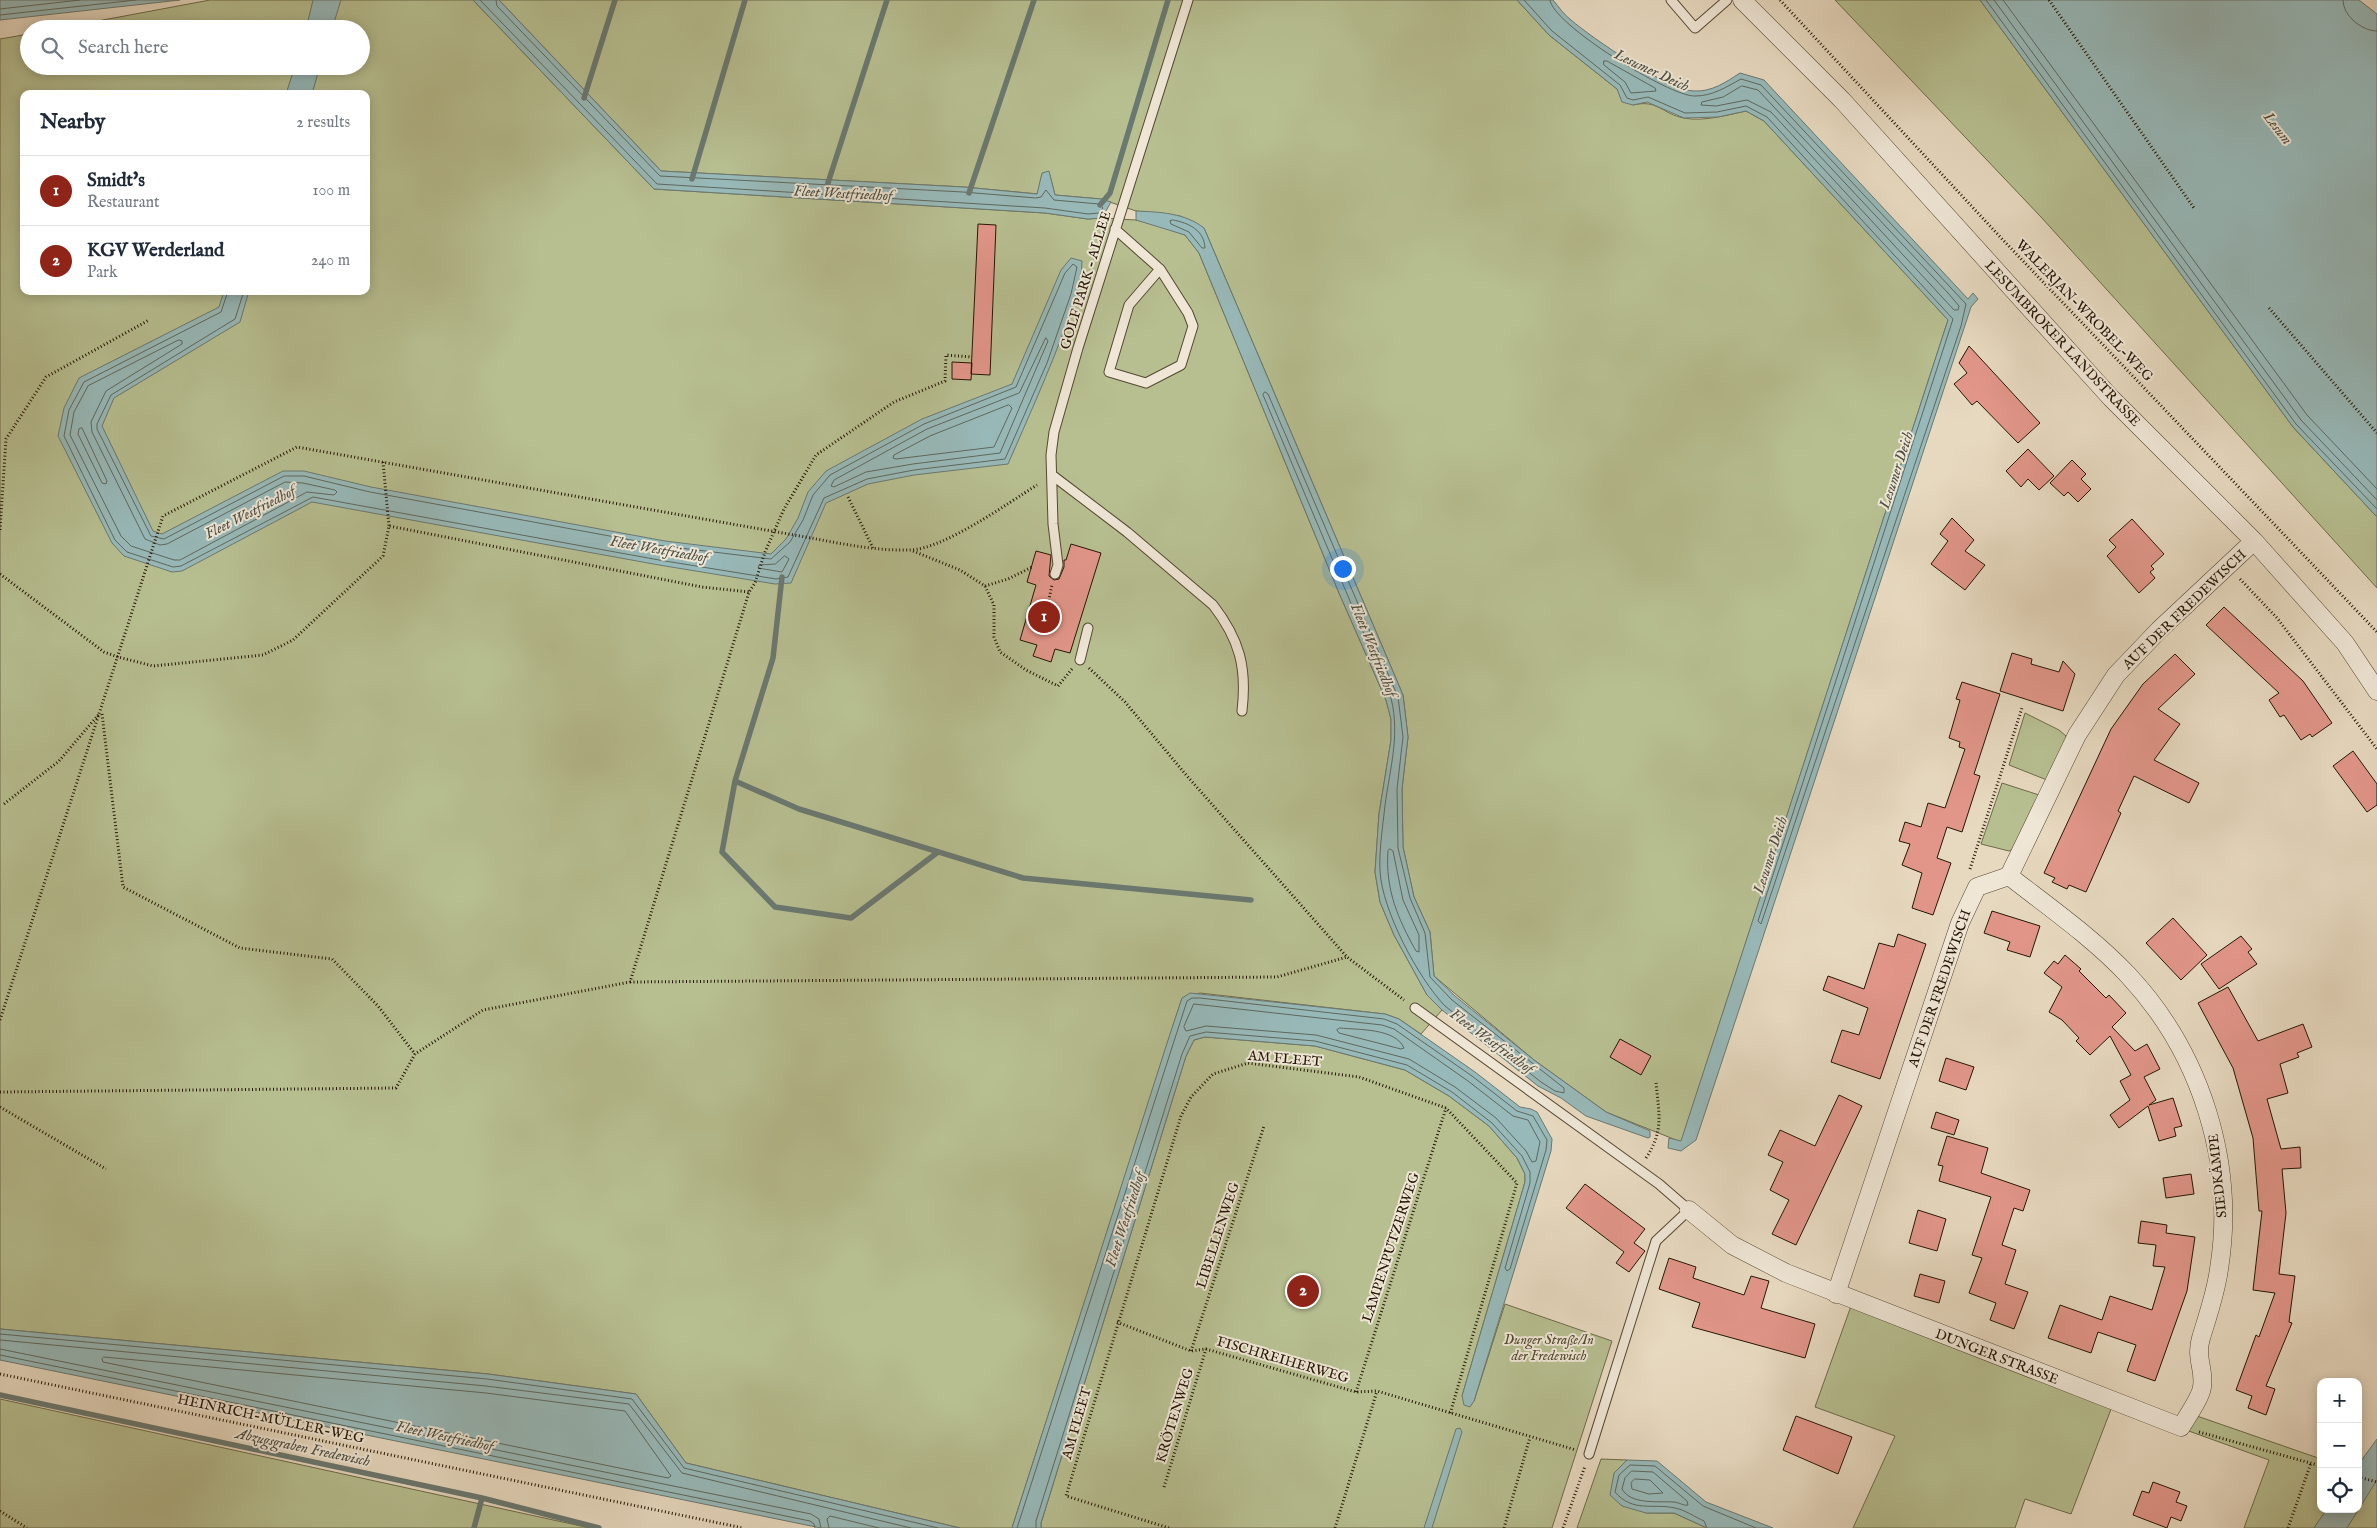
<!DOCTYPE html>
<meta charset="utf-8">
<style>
body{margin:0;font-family:"IM FELL English",serif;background:#f6f6f7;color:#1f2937}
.controls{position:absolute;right:15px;bottom:15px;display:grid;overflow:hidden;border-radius:10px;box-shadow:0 2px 12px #0003}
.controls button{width:45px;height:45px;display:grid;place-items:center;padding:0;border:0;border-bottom:1px solid #e0e1e3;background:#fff;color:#1f2937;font:25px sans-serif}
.you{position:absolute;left:1342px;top:568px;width:18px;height:18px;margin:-12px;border:4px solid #fff;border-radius:50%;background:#1a73e8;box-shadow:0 0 0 8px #1a73e833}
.badge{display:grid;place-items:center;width:32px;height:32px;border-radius:50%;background:#8f2418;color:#fff;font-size:16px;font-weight:700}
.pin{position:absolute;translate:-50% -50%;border:2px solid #fff;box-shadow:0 1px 5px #0006}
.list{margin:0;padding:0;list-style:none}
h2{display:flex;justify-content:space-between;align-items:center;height:65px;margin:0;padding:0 20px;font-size:21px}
h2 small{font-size:16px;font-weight:400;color:#747a83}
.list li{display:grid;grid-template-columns:32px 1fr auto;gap:15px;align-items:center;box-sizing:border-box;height:70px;padding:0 20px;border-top:1px solid #e0e1e3}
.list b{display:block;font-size:19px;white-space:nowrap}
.list p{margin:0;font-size:16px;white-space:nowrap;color:#747a83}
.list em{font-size:16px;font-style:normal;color:#747a83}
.icon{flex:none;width:28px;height:28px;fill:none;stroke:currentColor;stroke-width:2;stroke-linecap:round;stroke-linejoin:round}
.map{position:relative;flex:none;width:2377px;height:1528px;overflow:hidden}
.search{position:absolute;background:#fff;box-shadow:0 2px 12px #0003;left:20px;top:20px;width:350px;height:55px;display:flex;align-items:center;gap:12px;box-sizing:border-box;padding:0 18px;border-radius:28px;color:#747a83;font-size:19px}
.panel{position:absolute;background:#fff;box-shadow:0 2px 12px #0003;left:20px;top:90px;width:350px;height:205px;border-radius:10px}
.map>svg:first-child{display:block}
</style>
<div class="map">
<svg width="2377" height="1528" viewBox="0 0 2377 1528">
<rect width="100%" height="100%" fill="#e7d9c0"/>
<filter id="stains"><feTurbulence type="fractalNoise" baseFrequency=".004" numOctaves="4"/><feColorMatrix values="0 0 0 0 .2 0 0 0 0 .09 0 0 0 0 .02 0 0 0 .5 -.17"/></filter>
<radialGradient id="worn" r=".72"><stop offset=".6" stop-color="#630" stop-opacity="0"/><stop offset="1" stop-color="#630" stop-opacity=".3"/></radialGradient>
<path fill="#b7bf91" stroke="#6e6a4a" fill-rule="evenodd" d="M210,0H473L654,189L1045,213L1088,219L1102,218L1136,220L1161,226L1185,235L1199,253L1339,593L1386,700L1391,719V740L1379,814L1375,872L1380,902L1394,935L1427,995L1442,1010L1421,1034L1399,1019L1385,1014L1200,993L1182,998L1012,1528H960L686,1463L636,1394L488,1374L0,1329V39L29,34V66H361V29H55ZM24,94H366V291H24Z
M499,0H1517L1549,35L1617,89L1633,105C1658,99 1662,114 1684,118C1703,122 1727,115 1746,111L1764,121L1948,320L1681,1142L1606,1112L1534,1060L1434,976L1430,932L1414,897L1403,847L1402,789L1408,737L1403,695L1204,228L1180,216L1136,211L1101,199L1055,195L1049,172L1042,174L1038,194L964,187L661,171Z
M1835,0H1980L2293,427L2377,517V588L2041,217Z
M2025,713L2059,730L2066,736V743L2047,780L2009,765Z
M2002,783L2039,795L2015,848L2009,851L1981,844Z
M1205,1037L1315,1046L1405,1070L1449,1096L1489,1126L1517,1158L1525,1174V1182L1462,1396L1474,1401L1505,1304L1612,1341L1552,1528H1041V1523L1186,1056L1194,1040Z
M1851,1306L2113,1404L2071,1514L2025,1499L2015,1528H1853L1895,1436L1815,1407Z
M0,1399L590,1528H0Z
M2194,1415L2321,1459V1509H2327L2314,1528H2244L2269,1460L2186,1430Z
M1601,1459L1627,1460L1614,1473L1646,1513H1674L1707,1528H1577Z
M2377,1474V1528H2347Z"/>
<path fill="#98b9b9" stroke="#6a7871" d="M0,0H180L0,20Z
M313,0H341L332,29H306Z
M473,0H499L661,171L964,187L1037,194L1042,173L1049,171L1055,195L1101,199L1111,202L1102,218L1088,219L1045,213L654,189Z
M1517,0H1553C1559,7 1564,15 1571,20C1592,38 1669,91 1694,91C1712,92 1726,82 1740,73L1764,80L1968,299L1973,293L1978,299L1971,307L1696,1140L1681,1151L1668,1148L1669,1138L1681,1141L1948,320L1764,121L1746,111L1718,117L1684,118L1647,102L1633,105L1622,102L1617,89L1549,35Z
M1980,0H2359L2377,14V517L2293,427Z
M295,66H320L312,94H286Z
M1136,211C1160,212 1185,213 1204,228L1403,695L1408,737L1402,789L1403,847L1414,897L1430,932L1434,976L1455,996L1534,1060L1606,1112L1650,1131V1137L1648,1138L1586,1116L1561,1098L1538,1086L1442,1010L1427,995L1394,935L1380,902L1375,872L1379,814L1391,740V719L1386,700L1339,593L1199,253L1185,235L1136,220Z
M1071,258L1082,261C1082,283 1073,304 1066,325C1049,372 1028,418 1008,464L914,475L868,484L826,503L791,583L775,584L659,565L312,502L182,571L172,572L124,556L112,543L58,436L64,408L79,378L219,307L224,291H249L240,322L114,398L102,426L153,531L162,534L283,471H304L371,487L665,541L771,554L786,539L798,518L808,492L826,471L922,419L1012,384L1061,270Z
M1190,993L1385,1014L1399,1019L1475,1072L1520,1107L1531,1109L1537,1112L1552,1139L1551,1151L1474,1401L1470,1407L1464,1405L1462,1396L1525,1182V1174L1517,1158L1489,1126L1449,1096L1405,1070L1315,1046L1205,1037L1194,1040L1186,1056L1041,1523V1528H1012L1169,1037L1182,998Z
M0,1329L488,1374L636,1394L686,1463L960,1528H821L0,1360Z
M1460,1428L1462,1432L1432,1528H1424L1456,1429Z
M2377,1439V1480L2347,1528H2314L2327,1509H2358V1465Z
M1627,1460L1657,1461L1706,1502L1773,1528H1707L1674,1513H1646L1622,1506L1610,1495L1614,1473Z"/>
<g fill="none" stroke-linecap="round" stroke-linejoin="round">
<path stroke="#5e685e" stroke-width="1" d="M480,0L657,184L1045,208L1088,214L1099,213L1103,208L1099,204L1054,200L1046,190L1041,197L1036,198L963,192L660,176L497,6L496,0
M1524,0L1552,31L1620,85L1627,98L1633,100L1648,97L1685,113L1717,112L1746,106L1767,117L1953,319L1758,921L1761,924L1961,326L1966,304L1761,85L1741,79C1726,87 1713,96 1695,96C1670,97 1552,24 1550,0
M1986,0L2296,424L2377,509
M1994,0L2301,420L2377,500
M2003,0L2307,415L2377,489
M2343,0C2343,16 2362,31 2377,31
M0,9L80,0
M0,15L136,0
M1604,61H1607L1655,88L1656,91L1631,93L1625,82L1604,65Z
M1742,86L1758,90L1948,293L1959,306L1958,310H1954L1771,112L1747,100L1716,106L1701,105L1702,102L1723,97Z
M1173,220C1189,223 1204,230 1205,248H1202L1189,232L1171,224L1170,221Z
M228,291L221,312L84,382L69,410L64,436L115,540L127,552L173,567L181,566L313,497L659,560L776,579L788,577L824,498L867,479L914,470L1005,459L1047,363L1071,294L1077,267L1073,264L1065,273L1016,387L924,424L830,475L813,495L803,520L790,542L771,559L664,546L370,492L304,476H284L164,539L151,536L97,429V424L111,395L235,319L244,291
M1046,338L1048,341L1000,453L913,464L866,472L834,487L831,486L834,480L927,429L1019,393Z
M179,340L182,341V344L106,391L91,422L92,432L145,539L160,545L167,544L285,482L303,483L335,490L337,492L334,495L307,492L180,560H174L131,546L121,536L70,435L74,412L88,386Z
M1265,392L1268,394L1398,697L1403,737L1397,789L1398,848L1410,898L1425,933L1430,977L1452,1000L1564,1088V1093L1555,1091L1541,1082L1445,1006C1418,978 1382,910 1380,871C1379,853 1382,832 1384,814C1388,774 1401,738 1391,698L1263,395Z
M1009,405L1012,408L994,447L896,459L893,458L894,455L930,436Z
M82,428L107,481L106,484L102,483L78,434L79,429Z
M785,556L789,559L782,572L758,568L759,565L775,564Z
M1390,849L1393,851L1403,900L1419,935V952L1416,951C1398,919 1385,889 1388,851Z
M1194,1004L1382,1025L1394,1029L1468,1081L1513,1116L1528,1120L1540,1142L1536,1161L1532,1162L1526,1151L1496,1118L1455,1087L1409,1059L1316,1035L1206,1026L1186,1031L1184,1027Z
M1340,1028C1359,1030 1395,1028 1404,1048L1401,1049L1339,1033L1337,1030Z
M0,1334L487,1379L632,1399L684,1468L938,1528
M0,1340L486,1386L629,1404L682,1473L911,1528
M0,1349L811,1514L819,1519L821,1528
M0,1355L810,1521L814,1524L815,1528
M104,1357L486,1393L625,1411L671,1476L668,1478L103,1362L102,1359Z
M1632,1471L1653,1472L1687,1501L1688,1505C1683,1506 1679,1502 1673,1502C1658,1501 1631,1505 1622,1489L1625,1478Z
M1635,1479L1650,1480L1663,1493L1649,1494L1632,1489L1631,1483Z
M829,1528L827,1519L830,1516L879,1528
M1017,1528L1187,1001L1192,998H1200L1384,1019L1397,1024L1472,1076L1517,1111L1533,1116L1547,1140L1546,1150L1510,1269L1507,1271L1505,1268L1530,1183V1172L1522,1156L1492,1123L1452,1092L1407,1065L1315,1041L1206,1032L1190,1036L1182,1054L1036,1521V1528
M1707,1528L1704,1521C1695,1517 1685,1510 1675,1508C1653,1503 1633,1513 1615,1492L1619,1475L1630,1465L1655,1466L1703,1506L1756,1528"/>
<path stroke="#6a7871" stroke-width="5.5" d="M584,98L615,0
M692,179L745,0
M827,186L887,0
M969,193L1034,0
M1100,205L1110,193L1168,0
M782,577L773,658L735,781L799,809L1023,878L1251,900
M735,781L722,852L775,907L851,918L938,852
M0,1395L482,1498L599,1528
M474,1528L482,1498"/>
</g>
<path fill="#e2968a" stroke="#251604" d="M978,224L996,225L990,375L971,374Z
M1969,346L2040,423L2018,443L1977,401L1972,405L1954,384L1967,373L1959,363Z
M952,362L972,363L971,380L952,379Z
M2028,449L2054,476L2039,490L2028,479L2021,487L2006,471Z
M2072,460L2086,474L2081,479L2091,489L2078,502L2068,492L2064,496L2050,483Z
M1952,518L1974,540L1965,551L1985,565L1965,590L1931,564L1948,541L1940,534Z
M2132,519L2164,554L2151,566L2154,569L2150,572L2155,578L2139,593L2107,556L2116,547L2109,540Z
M1071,544L1101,553L1070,653L1055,649L1051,662L1033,656L1037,645L1020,640L1036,585L1027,582L1036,551L1051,555L1049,576L1054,580L1059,579L1064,567V560H1066Z
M2224,607L2303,681L2332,723L2312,737L2310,734L2301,740L2284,715L2280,717L2269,700L2279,693L2206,625Z
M2012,653L2032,659L2031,664L2059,672L2063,661L2075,674L2063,711L2000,691Z
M2175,654L2195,674L2158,709L2180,724L2154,760L2199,783L2189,803L2134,776L2118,811L2121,813L2086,892L2069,885L2067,889L2052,882L2055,878L2044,873L2111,729L2143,684Z
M1962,682L2000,694L1974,774L1980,776L1962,832L1947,827L1937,858L1951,863L1933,915L1912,908L1922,873L1902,865L1910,844L1899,841L1905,822L1921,827L1928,803L1945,808L1965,749L1959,747L1960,742L1949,738L1960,700L1956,699Z
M2353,751L2377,784V805L2367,812L2333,766Z
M1992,911L2040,926L2030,957L2007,950L2010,942L1984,933Z
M2173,918L2207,955L2181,980L2146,943Z
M1898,934L1926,944L1880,1079L1831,1062L1842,1030L1859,1035L1868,1008L1823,990L1828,976L1864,989L1879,943L1894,947Z
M2241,936L2252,949L2248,952L2257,964L2219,989L2201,964Z
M2065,955L2081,969L2079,971L2106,998L2109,995L2126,1013L2112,1027L2135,1051L2147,1044L2160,1069L2144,1077L2156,1100L2149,1105L2173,1098L2182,1126L2174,1128L2176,1136L2159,1141L2148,1106L2119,1128L2110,1115L2130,1100L2120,1081L2131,1075L2110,1036L2090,1055L2076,1041L2079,1038L2062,1020L2049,1012L2062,987L2044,973L2054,961L2058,964Z
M2228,987L2258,1041L2303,1024L2312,1047L2297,1053L2299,1057L2280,1064L2288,1093L2267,1099L2281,1149L2300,1147L2301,1168L2282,1169L2286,1213L2279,1274L2295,1276L2289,1322L2292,1323L2266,1386L2275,1389L2266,1415L2248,1408L2252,1396L2236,1390L2256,1335L2259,1337L2275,1293L2253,1290L2262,1211H2259L2253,1138L2233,1068L2198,1003Z
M1620,1039L1651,1056L1641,1075L1610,1057Z
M1946,1058L1974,1067L1966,1090L1939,1081Z
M1839,1095L1862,1106L1796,1245L1772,1234L1789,1200L1770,1190L1783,1162L1768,1155L1780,1130L1815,1146Z
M1936,1112L1959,1120L1954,1135L1931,1128Z
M1947,1136L1988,1148L1981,1173L2030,1190L2023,1211L2014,1208L2002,1245L2016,1250L2005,1284L2028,1292L2014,1329L1990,1320L1996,1303L1969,1293L1982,1258L1972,1255L1991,1197L1939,1181L1943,1166L1938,1165Z
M2191,1174L2194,1194L2166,1198L2163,1178Z
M1585,1184L1645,1229L1634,1243L1645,1251L1629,1272L1616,1263L1624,1252L1566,1208Z
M1918,1210L1946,1219L1937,1251L1909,1243Z
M2141,1221L2167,1225L2166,1233L2195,1237L2187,1291L2155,1381L2127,1371L2136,1345L2098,1332L2091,1353L2048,1338L2060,1305L2102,1320L2110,1296L2152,1310L2165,1267L2153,1266L2156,1245L2138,1243Z
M1669,1258L1696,1267L1693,1278L1744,1295L1751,1276L1769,1281L1761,1308L1815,1324L1805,1358L1692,1327L1700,1303L1659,1289Z
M1920,1274L1945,1281L1939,1303L1914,1296Z
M1796,1416L1852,1437L1838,1474L1783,1450Z
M2153,1482L2180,1492L2176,1502L2187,1506L2181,1521L2171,1517L2167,1528L2133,1515L2142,1491L2149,1493Z"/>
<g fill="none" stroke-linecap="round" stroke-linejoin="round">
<defs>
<path id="lane" d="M1671,0L1695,28L1727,0
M1115,229L1160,269L1188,313L1193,326L1181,365L1146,383L1109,372L1129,305L1160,269
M1052,475L1127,532L1213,605C1240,640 1247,668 1242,711
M1055,574L1058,565L1053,524L1051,455L1054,432L1078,348L1188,0
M1080,660L1088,628
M1415,1008L1659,1184L1689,1210L1656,1241L1589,1454"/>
<path id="street" d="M1742,0L1842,100L2111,398L2254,541L2345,643L2377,691
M1689,1210L1732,1245L1786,1273L2181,1427C2187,1417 2201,1397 2202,1387C2205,1370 2195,1358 2201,1338C2208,1315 2216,1292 2219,1269C2236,1163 2201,1053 2128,975C2093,938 2049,907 2009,876
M1836,1294L1960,923L1977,887L2009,876L2077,735L2116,675L2159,630L2254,541"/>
</defs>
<use href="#lane" stroke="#564733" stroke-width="11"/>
<use href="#street" stroke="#564733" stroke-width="19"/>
<path stroke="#251604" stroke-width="3" stroke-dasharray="1 2.5" stroke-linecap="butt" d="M1780,0L2003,240L2377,632
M2049,0L2194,208
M2269,308L2377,433
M383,462L389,526
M848,497L873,548
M0,530L6,439L46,377L149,320
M913,551L960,570L985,586L994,605V637L1000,652L1026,670L1058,686L1072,669
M0,574L104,652L118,657L153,666L263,655L293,640L383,556L389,526L702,587L749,592
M2240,579L2277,618L2377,749
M985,586L1008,579L1032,567
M1048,604L1052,585
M1089,668L1125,702L1187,776L1347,957L1404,1000
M102,714L123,887L240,948L332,959L378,1006L415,1054
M4,804L59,761L100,713
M1970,869L2022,708
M630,982L1277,977L1347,957
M0,1020L163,516L297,447L811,538C843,544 877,551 910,550C944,549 1008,503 1037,485
M0,1092L396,1088L415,1054L483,1010L630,982L749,592L755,583L765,552L784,509L816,455L894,402L945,381L946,355L972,357
M0,1107L106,1169
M1646,1158C1664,1131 1659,1114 1656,1083
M1117,1322L1191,1351L1206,1349L1356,1392L1377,1391L1576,1450
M1191,1351L1264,1126
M0,1374L743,1528
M1356,1392L1446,1108
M2199,1432L2321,1466
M2358,1477L2377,1482
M1164,1487L1206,1349
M0,1511L27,1528
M1169,1528L1066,1496L1181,1116L1191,1097L1213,1074L1248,1063L1359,1077L1446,1108L1517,1183L1450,1414
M1335,1528L1377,1391
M1504,1528L1530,1437
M1563,1528L1585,1466
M2288,1528L2311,1463"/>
<use href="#lane" stroke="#efe6d6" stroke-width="9"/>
<use href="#street" stroke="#efe6d6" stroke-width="18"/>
</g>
<g text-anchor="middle" stroke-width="4" stroke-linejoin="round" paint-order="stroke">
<g font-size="14" fill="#251604" stroke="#efe6d6">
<text transform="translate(1085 280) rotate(-73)" y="5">GOLF PARK - ALLEE</text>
<text transform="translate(2085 310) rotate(46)" y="5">WALERJAN-WROBEL-WEG</text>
<text transform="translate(2063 343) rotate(47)" y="5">LESUMBROKER LANDSTRASSE</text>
<text transform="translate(2184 609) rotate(-44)" y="5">AUF DER FREDEWISCH</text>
<text transform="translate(1939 988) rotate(-71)" y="5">AUF DER FREDEWISCH</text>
<text transform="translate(1285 1058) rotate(5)" y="5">AM FLEET</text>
<text transform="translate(2217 1176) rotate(-96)" y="5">SIEDKÄMPE</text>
<text transform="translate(1217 1235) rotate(-72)" y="5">LIBELLENWEG</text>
<text transform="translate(1390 1247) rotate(-72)" y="5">LAMPENPUTZERWEG</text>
<text transform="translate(1997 1356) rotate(21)" y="5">DUNGER STRASSE</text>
<text transform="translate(1283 1359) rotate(16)" y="5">FISCHREIHERWEG</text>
<text transform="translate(1174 1415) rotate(-73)" y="5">KRÖTENWEG</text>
<text transform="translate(271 1418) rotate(12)" y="5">HEINRICH-MÜLLER-WEG</text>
<text transform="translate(1076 1423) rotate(-74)" y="5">AM FLEET</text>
</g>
<g font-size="14" font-style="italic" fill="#51492e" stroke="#efe6d6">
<text x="1549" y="1344">Dunger Straße/In<tspan x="1549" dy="16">der Fredewisch</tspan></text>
</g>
<g font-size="15" font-style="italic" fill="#4d4f43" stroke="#efe6d6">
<text transform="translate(1652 70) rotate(25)" y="5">Lesumer Deich</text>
<text transform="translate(2278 128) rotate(52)" y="5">Lesum</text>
<text transform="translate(843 193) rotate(3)" y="5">Fleet Westfriedhof</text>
<text transform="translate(1896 470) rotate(-72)" y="5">Lesumer Deich</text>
<text transform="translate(250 512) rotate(-27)" y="5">Fleet Westfriedhof</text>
<text transform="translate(659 549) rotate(10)" y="5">Fleet Westfriedhof</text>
<text transform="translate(1374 650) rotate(68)" y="5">Fleet Westfriedhof</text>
<text transform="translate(1770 855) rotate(-72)" y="5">Lesumer Deich</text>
<text transform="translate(1492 1041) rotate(36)" y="5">Fleet Westfriedhof</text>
<text transform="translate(1125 1219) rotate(-72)" y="5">Fleet Westfriedhof</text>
<text transform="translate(445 1436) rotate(12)" y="5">Fleet Westfriedhof</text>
<text transform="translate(303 1447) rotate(12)" y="5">Abzugsgraben Fredewisch</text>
</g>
</g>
<rect width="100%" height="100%" filter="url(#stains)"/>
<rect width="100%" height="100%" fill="url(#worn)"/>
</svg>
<div class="controls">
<button>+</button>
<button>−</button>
<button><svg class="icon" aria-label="locate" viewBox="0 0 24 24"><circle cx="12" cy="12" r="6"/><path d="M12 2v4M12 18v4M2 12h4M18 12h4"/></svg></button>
</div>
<div class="you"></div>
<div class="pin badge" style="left:1044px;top:617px">1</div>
<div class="pin badge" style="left:1303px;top:1291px">2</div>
<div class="search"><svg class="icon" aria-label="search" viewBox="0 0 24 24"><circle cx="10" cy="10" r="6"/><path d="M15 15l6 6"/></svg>Search here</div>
<section class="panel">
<h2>Nearby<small>2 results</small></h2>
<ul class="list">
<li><span class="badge">1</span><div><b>Smidt's</b><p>Restaurant</p></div><em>100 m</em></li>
<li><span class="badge">2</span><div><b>KGV Werderland</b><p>Park</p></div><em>240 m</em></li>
</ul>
</section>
</div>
